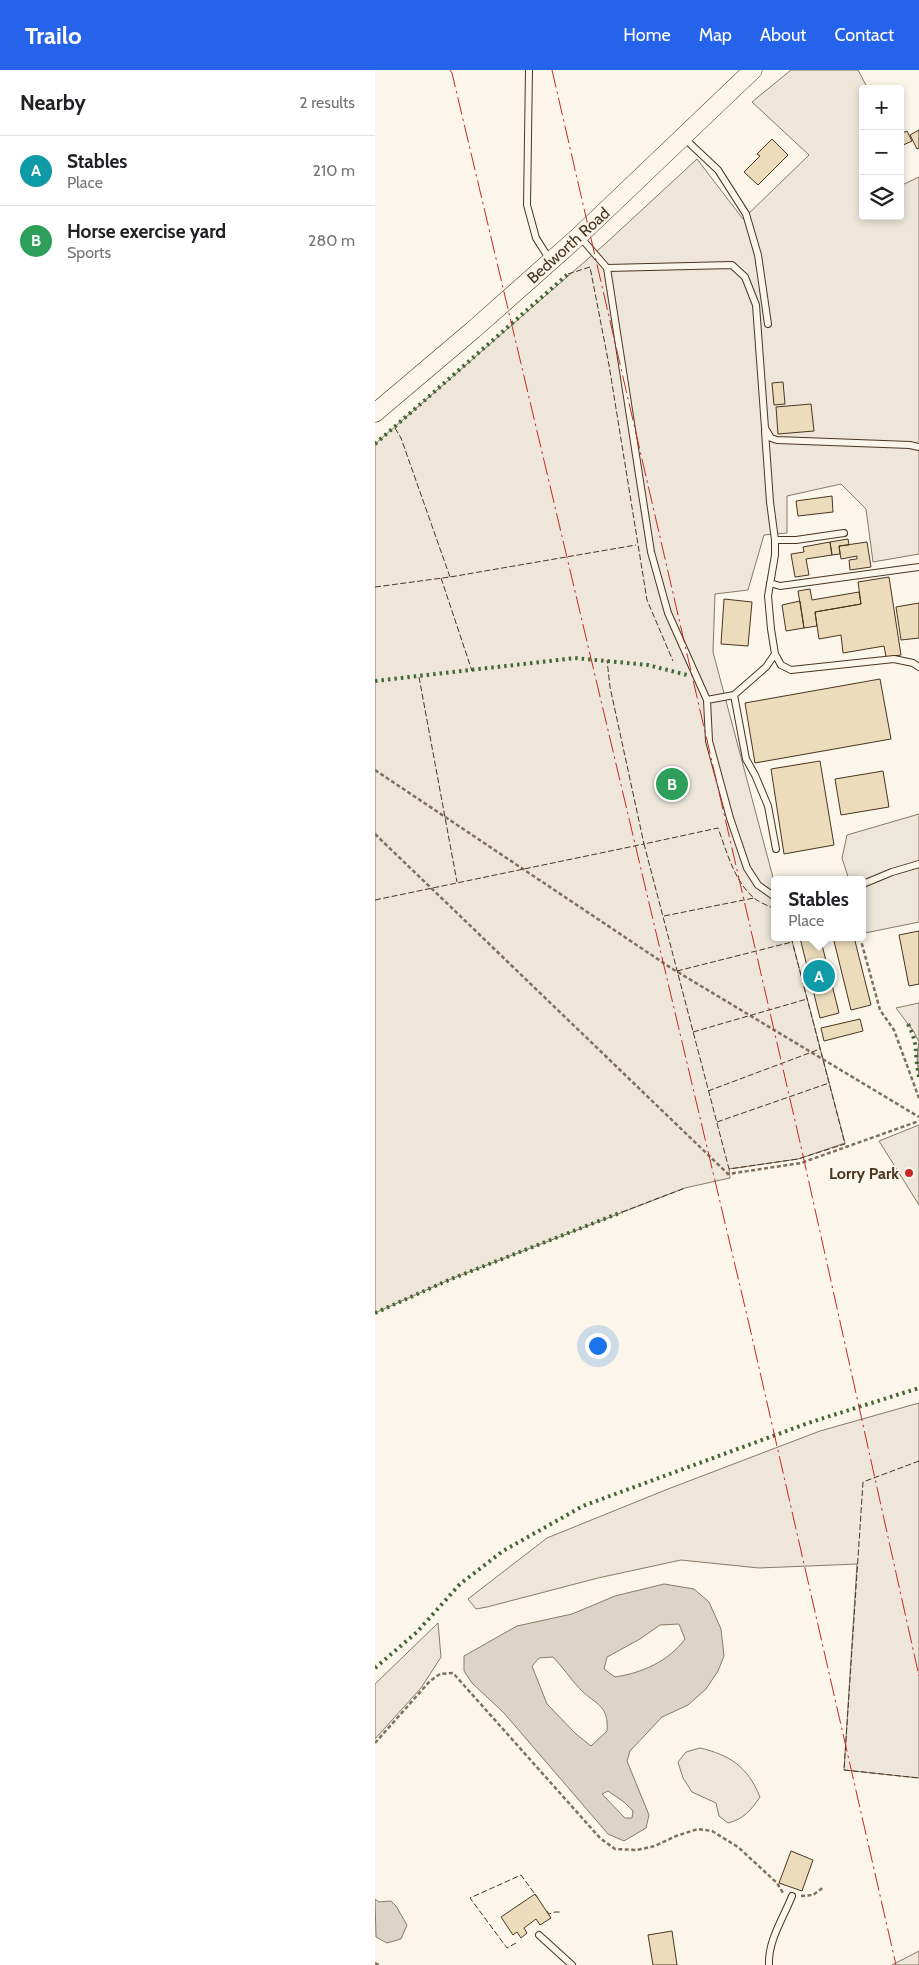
<!DOCTYPE html>
<meta charset="utf-8">
<style>
body{margin:0;font-family:Cabin,sans-serif;background:#f2f2f2;color:#202124}
.controls{position:absolute;right:15px;top:15px;display:grid;overflow:hidden;border-radius:5px;box-shadow:0 2px 8px #0003}
.controls button{width:45px;height:45px;display:grid;place-items:center;padding:0;border:0;border-bottom:1px solid #e0e0e0;background:#fff;color:#202124;font:25px sans-serif}
.you{position:absolute;left:222px;top:1275px;width:18px;height:18px;margin:-12px;border:4px solid #fff;border-radius:50%;background:#1a73e8;box-shadow:0 0 0 8px #1a73e833}
.badge{display:grid;place-items:center;width:32px;height:32px;border-radius:50%;background:#2563eb;color:#fff;font-size:16px;font-weight:700}
.pin{position:absolute;translate:-50% -50%;border:2px solid #fff;box-shadow:0 1px 5px #0006}
.popup{position:absolute;left:396px;top:806px;width:95px;height:65px;box-sizing:border-box;display:grid;place-content:center;border-radius:5px;background:#fff;filter:drop-shadow(0 1px 4px #0005);font-size:16px;white-space:nowrap;color:#757577}
.popup b{font-size:19px;color:#202124}
.popup::after{content:'';position:absolute;left:50%;top:100%;margin-left:-10px;border:10px solid transparent;border-top-color:#fff}
.list{margin:0;padding:0;list-style:none}
h2{display:flex;justify-content:space-between;align-items:center;height:65px;margin:0;padding:0 20px;font-size:21px}
h2 small{font-size:16px;font-weight:400;color:#757577}
.list li{display:grid;grid-template-columns:32px 1fr auto;gap:15px;align-items:center;box-sizing:border-box;height:70px;padding:0 20px;border-top:1px solid #e0e0e0}
.list b{display:block;font-size:19px;white-space:nowrap}
.list p{margin:0;font-size:16px;white-space:nowrap;color:#757577}
.list em{font-size:16px;font-style:normal;color:#757577}
.icon{flex:none;width:28px;height:28px;fill:none;stroke:currentColor;stroke-width:2;stroke-linecap:round;stroke-linejoin:round}
.map{position:relative;flex:none;width:544px;height:1895px;overflow:hidden}
header{display:flex;align-items:center;gap:30px;box-sizing:border-box;height:70px;padding:0 25px;background:#2563eb;color:#fff}
header strong{font-size:24px}
nav{display:flex;gap:28px;margin-inline-start:auto;font-size:18px}
main{display:flex}
aside{flex:1;background:#fff}
.map>svg:first-child{display:block}
</style>
<header>
<strong>Trailo</strong>
<nav><a>Home</a><a>Map</a><a>About</a><a>Contact</a></nav>
</header>
<main>
<aside>
<h2>Nearby<small>2 results</small></h2>
<ul class="list">
<li><span class="badge" style="background:#0f9aa8">A</span><div><b>Stables</b><p>Place</p></div><em>210 m</em></li>
<li><span class="badge" style="background:#2e9e5b">B</span><div><b>Horse exercise yard</b><p>Sports</p></div><em>280 m</em></li>
</ul>
</aside>
<div class="map">
<svg width="544" height="1895" viewBox="0 0 544 1895">
<rect width="100%" height="100%" fill="#fbf6e9"/>
<path fill="#ede6d9" stroke="#887966" d="M416,0H483L493,19H488V146H525V111L527,115L544,107V484L498,492L491,439L466,414L412,426V463L389,465L373,520L340,524L338,582L400,815V867H416L470,1073L423,1089L354,1099L355,1108L310,1118L76,1209L0,1243V374L230,174L322,89L368,149L434,85L377,32Z
M544,933V1007L542,987L544,972L539,962L521,938Z
M544,1333V1708L469,1700L482,1494L384,1498L306,1490L223,1508L112,1537L101,1539L93,1529L172,1468L293,1419L445,1361Z
M63,1553L66,1587L46,1618L0,1669V1614Z
M325,1678C355,1685 373,1697 385,1727C376,1740 369,1749 353,1753L344,1746L341,1733L317,1722L308,1708L303,1692L311,1682Z
M544,1881V1895H517Z"/>
<path fill="#ede7d9" stroke="#887966" d="M544,744V852L490,863L488,855V810H474L467,788L472,765Z
M544,1055V1135L504,1071Z"/>
<path fill="#dcd4c6" stroke="#887966" fill-rule="evenodd" d="M289,1514L319,1519L334,1532L346,1559L349,1586L343,1601L331,1619L313,1635L287,1647L255,1681L252,1691L274,1745L271,1758L249,1771L233,1764L129,1643L97,1613L89,1601V1586L142,1556L197,1544L240,1526ZM304,1554L310,1569C294,1591 267,1603 240,1607L229,1599L232,1587L265,1569L285,1555ZM178,1587C188,1597 196,1610 206,1620C221,1635 234,1635 232,1661L216,1676L201,1664L172,1634L157,1596L164,1588ZM233,1721L249,1732L258,1741L257,1748H250L227,1724Z
M0,1829L4,1832L16,1831L21,1836L32,1855L26,1869L12,1873L1,1867Z"/>
<path fill="#ecdcbc" stroke="#4a3520" d="M544,60V78L542,79L535,65Z
M532,61L537,71L526,76L525,64Z
M397,69L413,85L383,115L369,102L385,86L382,84Z
M408,312L410,334L399,335L397,313Z
M436,334L439,361L403,364L401,337Z
M457,426L458,442L423,446L421,431Z
M473,469L474,475L464,476L465,484L457,485L455,472Z
M455,472L457,485L431,489L434,505L420,507L416,484L429,482L428,477Z
M492,472L496,497L475,500L474,490L482,489V486L466,489L464,476Z
M514,507L526,585L511,587L509,576L468,583L466,565L444,569L440,542L486,534L483,512Z
M435,519L437,530L484,522L486,534L440,542L442,556L429,558L423,521Z
M349,529L377,532L373,576L346,574Z
M425,531L429,558L411,561L407,535Z
M544,533V568L526,570L521,537Z
M505,609L516,669L380,693L370,633Z
M445,691L459,775L409,784L396,699Z
M508,701L514,737L466,745L460,709Z
M544,861V914L534,916L524,865Z
M430,867H445L464,943L445,948L425,868Z
M458,867H479L496,935L476,940Z
M485,949L488,961L449,971L446,958Z
M416,1781L438,1790L427,1821L404,1813Z
M160,1824L176,1848L165,1855L161,1849L149,1858L152,1863L146,1868L142,1862L138,1865L126,1847Z
M297,1861L302,1895H278L273,1865Z"/>
<g fill="none" stroke-linecap="round" stroke-linejoin="round">
<defs>
<path id="service" d="M154,0L152,135L161,168L175,190
M309,68L343,100L371,144L383,185L393,254
M206,168L232,198L276,482L293,543L332,630L334,671L355,748L372,798L383,815L400,827
M232,198L357,195L370,207L381,235L390,358L396,368L402,370L535,375L544,377
M390,361L395,432L400,470V485L393,526L396,559L400,584L406,595L416,600L519,589L538,593L544,597
M400,470H421L469,463
M395,513L405,516L544,497
M359,625L371,689L380,705L393,736L401,779
M332,630L359,625L391,597L400,584
M488,814L517,802L544,794
M164,1865L197,1895
M394,1895C393,1870 408,1849 417,1826"/>
<path id="secondary" d="M0,343L98,260L204,166L378,0"/>
</defs>
<use href="#service" stroke="#4a3520" stroke-width="8"/>
<use href="#secondary" stroke="#4a3520" stroke-width="19"/>
<path stroke="#7f6f5c" stroke-width="2.5" stroke-dasharray="4 2.5" stroke-linecap="butt" d="M0,700L296,898L544,1047
M0,764L353,1104L426,1093L544,1051
M485,867L505,940L519,960L544,1028
M0,1673L55,1611L65,1604L78,1603L225,1768L240,1779L262,1780L280,1776L301,1766L323,1759L337,1761L363,1777L402,1813L408,1823
M426,1826L438,1825L449,1817
M0,1893L4,1895"/>
<use href="#service" stroke="#fbf6e9" stroke-width="6"/>
<use href="#secondary" stroke="#fbf6e9" stroke-width="18"/>
<path stroke="#436837" stroke-width="4" stroke-dasharray="2.5 4" stroke-linecap="butt" d="M0,374L193,204
M0,611L200,588L273,595L312,605
M533,954C544,975 539,982 544,1007
M0,1243L76,1209L247,1142
M0,1598L42,1562L85,1514L128,1481L208,1436L433,1353L544,1318"/>
<path stroke="#4a3520" stroke-width="1" stroke-dasharray="6 2.5" stroke-linecap="butt" d="M193,204L215,197L234,295L272,530L298,591
M20,358L26,368L75,507
M66,508L97,601
M0,517L75,507L261,475
M44,607L82,812
M0,830L269,774L235,617L232,590
M400,839C394,836 385,833 379,828C359,811 352,782 343,758L269,774L354,1099L423,1089L470,1074L416,867
M289,846L379,828
M302,901L417,872
M318,962L432,929
M333,1021L445,979
M342,1052L454,1013
M247,1142L310,1118
M544,1391L488,1412L469,1700L544,1708
M172,1841L174,1844L180,1842H186
M141,1873L132,1878L95,1828L146,1805L162,1827"/>
<path stroke="#c62828" stroke-width="1" stroke-dasharray="18 4 2.5 4" stroke-linecap="butt" d="M75,0L77,3L374,1254L521,1895
M177,0L427,1081L544,1606"/>
</g>
<circle fill="#c62828" stroke="#fbf6e9" stroke-width="2" cx="534" cy="1103" r="5"/>
<g text-anchor="middle" stroke-width="4" stroke-linejoin="round" paint-order="stroke">
<g font-size="16" fill="#4a3520" stroke="#fbf6e9">
<text transform="translate(193 175) rotate(-42)" y="6">Bedworth Road</text>
</g>
<g font-size="16" font-weight="bold" fill="#4a3520" stroke="#fbf6e9" text-anchor="end">
<text x="524" y="1109">Lorry Park</text>
</g>
</g>
</svg>
<div class="controls">
<button>+</button>
<button>−</button>
<button><svg class="icon" aria-label="layers" viewBox="0 0 24 24"><path d="M12 4l9 5-9 5-9-5zM3 14l9 5 9-5"/></svg></button>
</div>
<div class="you"></div>
<div class="pin badge" style="left:444px;top:906px;background:#0f9aa8">A</div>
<div class="popup"><b>Stables</b>Place</div>
<div class="pin badge" style="left:297px;top:714px;background:#2e9e5b">B</div>
</div>
</main>
